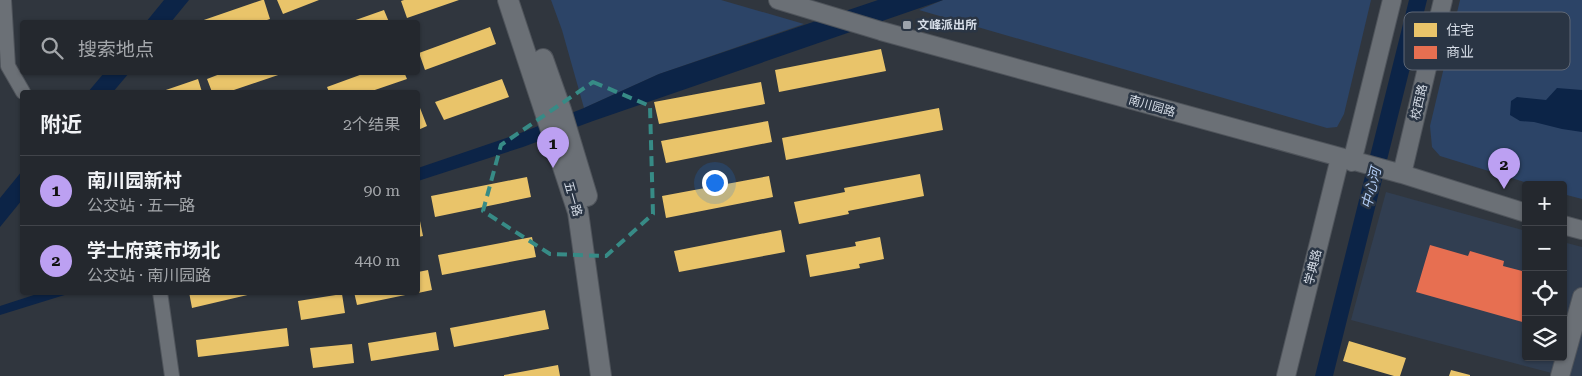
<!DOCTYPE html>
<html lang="zh">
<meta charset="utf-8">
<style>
body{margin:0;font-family:"Roboto Serif","Noto Sans SC",serif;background:#30343a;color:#f1f3f6}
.controls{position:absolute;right:15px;bottom:15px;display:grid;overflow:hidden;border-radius:5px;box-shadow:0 1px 4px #0004}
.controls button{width:45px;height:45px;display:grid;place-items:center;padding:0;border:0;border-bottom:1px solid #41444a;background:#24282e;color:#f1f3f6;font:25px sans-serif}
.you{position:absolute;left:714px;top:182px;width:18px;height:18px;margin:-12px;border:4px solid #fff;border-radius:50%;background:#1a73e8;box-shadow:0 0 0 8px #1a73e833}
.badge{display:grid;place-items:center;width:32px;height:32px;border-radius:50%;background:#bca0f2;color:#111;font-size:16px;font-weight:700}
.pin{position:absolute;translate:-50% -41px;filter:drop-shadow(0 1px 2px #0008)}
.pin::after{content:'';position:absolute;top:26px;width:18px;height:15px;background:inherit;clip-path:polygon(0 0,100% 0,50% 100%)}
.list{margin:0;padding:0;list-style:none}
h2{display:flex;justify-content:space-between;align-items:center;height:65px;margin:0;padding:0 20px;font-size:21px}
h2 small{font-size:16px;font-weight:400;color:#a3a6aa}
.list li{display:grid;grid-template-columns:32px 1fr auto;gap:15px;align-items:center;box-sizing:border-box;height:70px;padding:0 20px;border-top:1px solid #41444a}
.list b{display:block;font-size:19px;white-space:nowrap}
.list p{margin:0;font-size:16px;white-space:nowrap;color:#a3a6aa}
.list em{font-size:16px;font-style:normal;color:#a3a6aa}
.icon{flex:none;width:28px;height:28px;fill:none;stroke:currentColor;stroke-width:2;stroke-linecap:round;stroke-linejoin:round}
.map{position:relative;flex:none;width:1582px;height:376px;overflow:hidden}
.search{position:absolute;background:#24282e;box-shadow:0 1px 4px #0004;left:20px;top:20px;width:400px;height:55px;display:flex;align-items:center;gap:12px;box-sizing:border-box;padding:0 18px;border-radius:5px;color:#a3a6aa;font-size:19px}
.panel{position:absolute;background:#24282e;box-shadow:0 1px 4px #0004;left:20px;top:90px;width:400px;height:205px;border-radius:5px}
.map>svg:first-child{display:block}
</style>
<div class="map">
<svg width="1582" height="376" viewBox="0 0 1582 376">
<rect width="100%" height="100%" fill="#30363e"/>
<path fill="#313e51" d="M1386,192L1526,231V357H1563V242L1582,247V376H1563L1351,320Z"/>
<path fill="#2c4467" d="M551,0H721L804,24L659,74L584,108L562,30Z
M943,0H1371L1344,114L1337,127L1327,128L919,10Z
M1460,0H1582V199L1563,194V185H1534L1440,156L1432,147L1430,126Z"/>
<path fill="#0c2447" d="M164,0H189L171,22H146Z
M878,0H943L593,121L523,147L418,181V168L518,134L584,108L659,74Z
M1409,0H1427L1333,376H1315Z
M104,73H129L113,92H88Z
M1557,88L1582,90V132L1562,129L1534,122L1520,121L1510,115L1511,101L1517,97L1546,100Z
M22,171V200L0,227V198Z
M40,293H71L0,315V306Z"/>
<path fill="#e9c46a" d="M262,0H264L270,19L261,22H198Z
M277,0H319L283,14Z
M404,0H459L407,18L401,1Z
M384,10L389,22H350Z
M490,27L496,44L425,70L419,53Z
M881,49L886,71L779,92L775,70Z
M225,72H284V73L228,92H212L207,79Z
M368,72H404L407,79L369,92H329L327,87Z
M198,79L202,92H160Z
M502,79L509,97L444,120L435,102Z
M761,82L765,104L659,124L654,102Z
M420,108L427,126L418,130V109Z
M939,108L943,130L786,160L782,138Z
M768,121L772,142L666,163L661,141Z
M920,174L924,196L848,211L849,214L799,224L794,202L845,192L844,188Z
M769,176L773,197L666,218L662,196Z
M527,177L531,197L435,217L431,196Z
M418,211L423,236L418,237Z
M781,230L785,252L679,272L674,251Z
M532,237L536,257L442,275L438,255Z
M880,237L884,259L859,264L860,268L810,277L806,255L856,246L855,242Z
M428,270L432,290L418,293V272Z
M189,292H256V293L192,308Z
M354,292H415V293L357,305Z
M342,294L345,313L301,320L298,301Z
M545,310L549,329L454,347L450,328Z
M287,328L289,346L198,357L196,340Z
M436,332L439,350L371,361L368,343Z
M1349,341L1406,358L1400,376H1394L1343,361Z
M352,344L354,363L313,368L310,348Z
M558,365L560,376H504V375Z
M1451,370L1470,375V376H1449Z"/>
<path fill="#e76f51" d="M1430,245L1468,256L1470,251L1504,261L1503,266L1526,272V323L1416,292Z"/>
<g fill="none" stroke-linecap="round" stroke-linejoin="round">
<defs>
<path id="minor" d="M4,0L8,66L23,92
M160,292L172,376"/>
<path id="tertiary" d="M778,0L881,31L1402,174L1526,213
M1352,162L1392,0
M1402,174L1443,0
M1563,225L1582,230
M1286,376L1340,158
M1560,376L1582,297"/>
<path id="secondary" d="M508,0L578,212L601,376
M543,59L561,110L587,196"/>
</defs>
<use href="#minor" stroke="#4f545b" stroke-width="16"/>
<use href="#tertiary" stroke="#4f545b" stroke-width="20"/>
<use href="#secondary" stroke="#4f545b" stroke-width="22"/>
<use href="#minor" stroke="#6b7076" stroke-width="14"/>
<use href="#tertiary" stroke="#6b7076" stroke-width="18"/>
<use href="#secondary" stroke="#6b7076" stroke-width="20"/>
</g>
<path fill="none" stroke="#378b86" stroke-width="4" stroke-dasharray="10 6" stroke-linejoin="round" d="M593,82L650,106L653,214L606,256L550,254L483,211L501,145Z"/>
<rect fill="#9ca3ac" stroke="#2a3544" stroke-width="2" x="902" y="20" width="10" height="10" rx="2.5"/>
<g text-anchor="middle" stroke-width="5" stroke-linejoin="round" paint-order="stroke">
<g font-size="12" font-weight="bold" fill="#d6dde7" stroke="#2a3544" text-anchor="start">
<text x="917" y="29">文峰派出所</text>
</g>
<g font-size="12" fill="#d6dde7" stroke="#2a3544">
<text transform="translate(1419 102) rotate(-77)" y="4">校西路</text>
<text transform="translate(1152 106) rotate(16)" y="4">南川园路</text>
<text transform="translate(573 199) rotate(74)" y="4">五一路</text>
<text transform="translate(1313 267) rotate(-76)" y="4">学典路</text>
</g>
<g font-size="14" font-style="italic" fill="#b1ccf5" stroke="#2a3544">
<text transform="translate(1371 188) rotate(-76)" y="5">中心河</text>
</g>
</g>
<rect x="1404" y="12" width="166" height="58" rx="8" fill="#2a3544" stroke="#5e6775" stroke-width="1"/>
<rect x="1414" y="23" width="23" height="14" fill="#e9c46a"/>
<rect x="1414" y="46" width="23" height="13" fill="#e76f51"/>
<g font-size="14" fill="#d6dde7">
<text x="1446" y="35">住宅</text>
<text x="1446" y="57">商业</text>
</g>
</svg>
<div class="controls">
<button>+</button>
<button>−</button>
<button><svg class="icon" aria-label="locate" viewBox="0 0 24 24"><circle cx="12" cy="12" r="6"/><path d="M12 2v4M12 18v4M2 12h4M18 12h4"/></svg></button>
<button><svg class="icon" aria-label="layers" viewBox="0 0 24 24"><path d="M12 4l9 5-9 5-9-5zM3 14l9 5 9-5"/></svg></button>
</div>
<div class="you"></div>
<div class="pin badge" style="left:553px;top:168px">1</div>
<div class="pin badge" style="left:1504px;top:189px">2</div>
<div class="search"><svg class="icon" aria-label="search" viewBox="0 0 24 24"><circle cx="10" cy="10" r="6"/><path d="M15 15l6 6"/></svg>搜索地点</div>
<section class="panel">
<h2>附近<small>2个结果</small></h2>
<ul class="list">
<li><span class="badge">1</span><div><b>南川园新村</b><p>公交站 · 五一路</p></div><em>90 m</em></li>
<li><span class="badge">2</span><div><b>学士府菜市场北</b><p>公交站 · 南川园路</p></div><em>440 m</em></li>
</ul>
</section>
</div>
